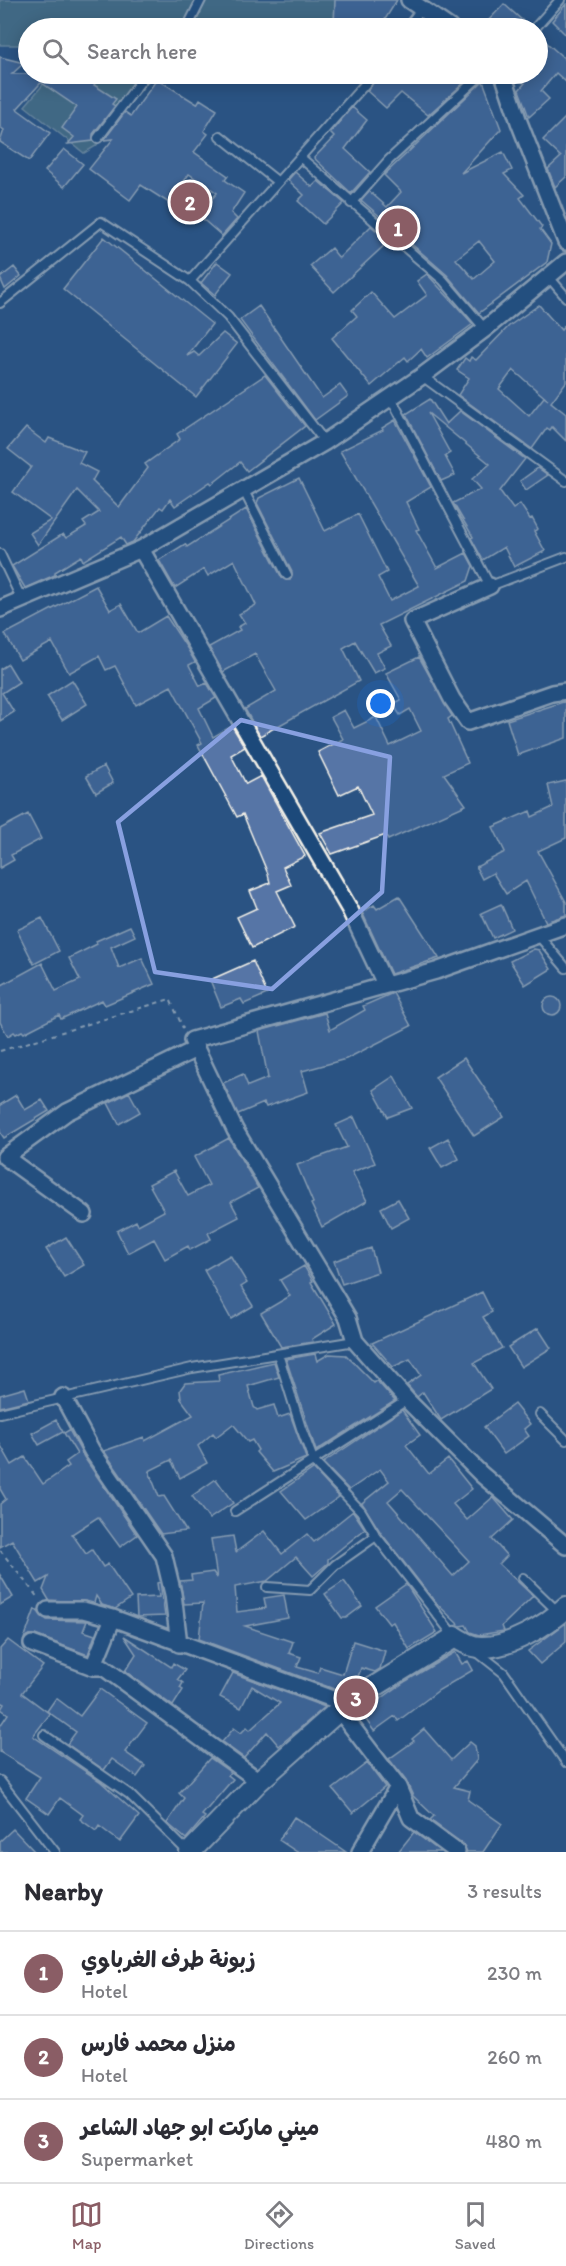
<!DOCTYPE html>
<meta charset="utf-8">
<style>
body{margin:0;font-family:Itim,"Playpen Sans Arabic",sans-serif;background:#f7f7f7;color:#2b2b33}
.you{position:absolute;left:381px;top:704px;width:21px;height:21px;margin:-15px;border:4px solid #fff;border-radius:50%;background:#1a73e8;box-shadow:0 0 0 9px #1a73e833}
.badge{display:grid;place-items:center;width:39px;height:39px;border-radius:50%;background:#8a5d65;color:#fff;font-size:20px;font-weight:700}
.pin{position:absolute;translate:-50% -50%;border:3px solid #fff;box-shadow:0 2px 6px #0006}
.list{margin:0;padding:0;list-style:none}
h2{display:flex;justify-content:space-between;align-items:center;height:78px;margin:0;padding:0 24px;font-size:26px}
h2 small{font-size:20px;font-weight:400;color:#7c7c81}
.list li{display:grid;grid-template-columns:39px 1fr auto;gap:18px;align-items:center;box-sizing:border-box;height:84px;padding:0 24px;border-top:2px solid #e1e1e2}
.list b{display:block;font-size:22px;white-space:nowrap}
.list p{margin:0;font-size:20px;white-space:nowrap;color:#7c7c81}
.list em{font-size:20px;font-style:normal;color:#7c7c81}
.icon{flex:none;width:33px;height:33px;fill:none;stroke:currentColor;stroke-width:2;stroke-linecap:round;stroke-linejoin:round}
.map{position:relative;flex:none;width:566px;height:1852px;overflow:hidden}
.search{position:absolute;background:#fff;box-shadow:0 3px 15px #0003;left:18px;right:18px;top:18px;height:66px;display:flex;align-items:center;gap:15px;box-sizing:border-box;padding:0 21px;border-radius:33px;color:#7c7c81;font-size:22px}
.sheet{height:330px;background:#fff}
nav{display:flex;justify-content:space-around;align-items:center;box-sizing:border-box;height:84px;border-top:2px solid #e1e1e2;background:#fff;font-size:16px;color:#7c7c81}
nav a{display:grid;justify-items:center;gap:3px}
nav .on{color:#8a5d65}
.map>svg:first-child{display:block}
</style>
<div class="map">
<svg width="566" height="1852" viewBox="0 0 566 1852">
<rect width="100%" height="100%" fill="#2a5383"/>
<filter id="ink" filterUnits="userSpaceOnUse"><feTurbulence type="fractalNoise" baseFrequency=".0167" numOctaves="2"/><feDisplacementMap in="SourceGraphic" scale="12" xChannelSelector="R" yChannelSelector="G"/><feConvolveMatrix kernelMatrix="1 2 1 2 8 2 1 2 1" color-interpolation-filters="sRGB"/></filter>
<g filter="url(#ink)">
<path fill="#5b8186" stroke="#a8b9b7" stroke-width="1.5" d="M0,0H335L334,23L245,28H28V45H0Z
M52,74H154L96,146L84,153L25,106Z"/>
<path fill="#5775a6" stroke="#f4f1e8" stroke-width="1.5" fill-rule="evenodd" d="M335,0H397L384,21L393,28H334Z
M504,4L523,21L516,28H496L488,21Z
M566,4V35L552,21Z
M537,34L566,60V82L556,73L541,91L549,99L529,117L519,90L525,83L515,80L513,74H537Z
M0,57L24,63L12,74H49L17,109L50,133L29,161L0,142L4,130L0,127Z
M89,74L97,80L94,85L116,99L112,104L115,106L93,134V141L68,144L74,137L62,128L77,107L42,83L80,75L85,79Z
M380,74H474L428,115L401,93L386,108L367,91Z
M157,79L197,104L200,99L217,110L204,131L208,134L194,152L228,176L225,180L244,193L231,213L237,219L222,236L198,215L217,193L189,174L169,203L141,185L130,200L89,169L113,139L104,140L125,112L131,116Z
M483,81L501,129L461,173L503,152L512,170L504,174L524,195L520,198L542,227L540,229L551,244L547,262L479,313L447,275L361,200L369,191L387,207L401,192L384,175ZM479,241L495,261L474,279L456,259Z
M352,107L367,120L345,149L370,172L351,193L314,158L334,137L330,133Z
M566,117V177L555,187L548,169L561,157L543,140Z
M64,149L83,164L64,187L45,171Z
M295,172L312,187L318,181L344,203L323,224L298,201L304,195L288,180Z
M371,226L389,241L334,292L310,266L331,248L339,258Z
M104,237L212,324L187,356L194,352L199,356L223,333L237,344L196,397L63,289Z
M217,262L232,273L215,295L201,283Z
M14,267L21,276L5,289L0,278Z
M427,274L473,324L427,358L421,349L408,361L405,357L371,386L332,338L357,316L352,310L371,292L395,319L427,295L417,281Z
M539,305L561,330L566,324V382L551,402L566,414V441L552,427L550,430L547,428L532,449L458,395L469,378L457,370L465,358L469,361L471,357L476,360L509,326ZM513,370L548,400L544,397L529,416L499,389Z
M259,306L322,398L340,385L348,396L315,420L240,320Z
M265,375L305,426L247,471L240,462L212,484L210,482L175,506L170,499L163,509L160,507L133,542L126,545L121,537L83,561L81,556L55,572V575L25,588L12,566L63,534L66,538L86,526L83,522L99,512L77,490L38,545L30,533L51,520L13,492L31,467L8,449L26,428L46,443L49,438L85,452L79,463L97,472L92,481L119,507L148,468L145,464L180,439L177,434Z
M430,399L446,424L460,411L525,459L500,491L513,509L520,504L530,519L532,518L538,529L534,531L545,551L514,567L504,547L483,560L471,538L473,537L453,503L481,489L472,479L490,464L428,413L450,453L445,456L455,475L441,481L406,414Z
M395,420L431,487L406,502L419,529L416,530L437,568L466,553L473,566L468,581L379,625L391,646L377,653L385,668L374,673L355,641L343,648L359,681L260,736L245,709L276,691L255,654L223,672L209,647L240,630L238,627L245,623L239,614L256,605L234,560L208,576L204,569L175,588L159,560L185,544L187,547L246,509L282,578L290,580L292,572L257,503L259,498L299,478L325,531L358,514L387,572L378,577L390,601L419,586L340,451L383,430L382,428Z
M538,468L548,475L526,490L520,481Z
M96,586L110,610L121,604L138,633L166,616L187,648L195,662L189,665L200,686L207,683L216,698L199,708L213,737L232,726L245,747L231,755L246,784L261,776L305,856L283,867L291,885L277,891L295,927L252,948L237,917L257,908L250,891L270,883L268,874L243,814L237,817L198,745L202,743L171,686L136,705L115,666L106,670L99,656L69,673L52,642L20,660L5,634Z
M419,657L452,716L448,719L468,763L444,774L466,805L388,840L386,835L332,854L320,833L372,815L358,786L339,795L318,752L343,739L331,717L344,710L354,728L376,717L390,746L421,731L410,709L400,715L393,704L401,700L386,673Z
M8,664L19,682L2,693L14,712L0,721V669Z
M72,680L87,704L62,720L47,696Z
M566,701V738L518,755L507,720Z
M104,766L113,783L96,793L86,776Z
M566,781V838L538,851L566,902V915L546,922L526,881L506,894L493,873L482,879L476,867L505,852L493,827L530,811L532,817L553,807L548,785Z
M28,814L41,839L11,855L14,860L0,868V829Z
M399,896L439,958L391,974L362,912L374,905L377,909Z
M501,904L512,929L493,938L481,913Z
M42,918L59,951L34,964L17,930Z
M130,926L135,936L111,947L119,968L142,958L154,984L105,1005L102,1000L61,1019L59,1015L24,1033L22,1031L16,1034L14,1032L8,1036L0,1022V986L42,963L56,991L80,980L69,958L97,944L96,941Z
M534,949L539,950L551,969L525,985L510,961Z
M253,961L267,994L244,1004L241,999L221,1007L210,980Z
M393,993L411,1026L346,1059L302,1071L308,1092L266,1107L264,1103L238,1114L223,1083L243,1074L248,1086L268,1078L259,1031L325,1013L330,1030L365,1010L363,1006Z
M543 1006a9 9 0 1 1 18 0a9 9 0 1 1-18 0Z
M464,1058L504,1117L474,1136L435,1077Z
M394,1076L412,1108L388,1117L373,1090Z
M129,1092L140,1112L119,1124L108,1103Z
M16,1095L25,1110L42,1100L49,1111L4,1138L0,1132V1105Z
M354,1117L375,1163L352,1172L367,1201L322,1227L311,1204L313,1203L297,1165L347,1147L336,1125Z
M229,1138L258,1188L231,1202L239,1217L208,1233L211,1239L190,1250L188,1246L165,1259L154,1239L128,1253L117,1231L136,1221L138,1225L164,1211L149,1184L174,1171L188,1196L209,1185L194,1157Z
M448,1138L459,1159L442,1168L430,1148Z
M398,1199L409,1218L391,1228L381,1208Z
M66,1237L84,1265L64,1277L46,1249Z
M371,1248L378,1272L342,1284L334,1261Z
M230,1255L247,1283L241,1287L253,1306L231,1319L204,1270Z
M304,1266L313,1281L311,1282L336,1324L312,1339L313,1342L281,1347L261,1313L290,1296L280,1280Z
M482,1292L492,1312L483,1317L502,1348L474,1363L491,1389L441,1420L423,1392L417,1397L407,1385L421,1375L410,1359L393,1367L372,1343Z
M538,1328L551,1348L521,1367L508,1347Z
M315,1354L317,1361L329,1354L346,1355L374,1383L377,1381L395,1401L316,1451L286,1359Z
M274,1362L279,1377L248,1386L254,1407L257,1410L274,1405L278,1418L290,1414L306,1458L273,1472L256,1452L258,1450L252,1440L248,1442L233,1424L216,1437L213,1433L198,1446L207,1463L180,1478L171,1460L149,1471L159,1497L164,1496L186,1531L161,1534L104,1451L144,1437L145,1441L193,1415L181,1399L180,1390L185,1383L219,1381L218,1375Z
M25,1388L29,1400L0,1407V1395Z
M514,1404L530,1424L524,1429L529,1436L504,1454L484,1427Z
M402,1410L420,1435L406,1445L429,1474L448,1459L472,1489L453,1504L467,1520L493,1497L513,1520L492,1539L507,1556L499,1564L533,1596L502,1626L504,1631L479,1635L470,1632L466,1625L460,1626L435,1602L381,1533L362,1503L389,1481L380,1469L349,1490L323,1463ZM402,1489L469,1561L453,1576L388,1501Z
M56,1420L63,1432L39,1445L32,1433Z
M69,1430L84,1457L137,1535L120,1547L98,1517L72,1534L86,1554L92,1550L103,1567L108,1564L131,1598L115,1609L102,1605L96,1596L94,1603L49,1600L43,1590L48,1577L38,1583L12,1540L0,1547V1504L6,1499L0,1489V1444L12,1465L25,1457L43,1484L69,1466L66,1462L77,1454L64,1433Z
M313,1469L339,1497L306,1520L281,1491Z
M216,1479L233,1503L209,1519L192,1496Z
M353,1511L365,1529L328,1559V1563L313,1576L296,1557L267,1581L235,1587L237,1612L266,1608L264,1598L284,1595L288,1618L245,1626L293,1642L289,1653L301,1657L297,1667L318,1673L320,1667L343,1674L353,1641L385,1651L380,1669L375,1672L361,1668L356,1683L342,1692L199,1639L203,1603L184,1604L180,1581L192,1580L191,1575L213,1572L217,1578L211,1539L233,1536L236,1552L264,1531L282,1554L307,1534L314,1542Z
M0,1575L13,1597L0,1605Z
M344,1581L362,1606L346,1618H342L325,1594Z
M160,1582L165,1616L137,1617L136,1598L159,1597L157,1583Z
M406,1584L437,1632L409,1649L393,1622L389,1624L375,1606Z
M35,1609L47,1620L87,1621L83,1631L95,1635L88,1655L35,1635H30L24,1639Z
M566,1623V1642L540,1664L528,1651Z
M124,1636L171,1667L173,1663L185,1670L178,1679L183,1683L180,1688L183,1690L173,1706L125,1671L136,1654Z
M8,1640L43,1666L22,1693L50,1714L33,1736L101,1782L139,1816L120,1842L99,1826L96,1831L80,1819L83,1815L60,1798L49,1814L26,1798L40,1777L0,1752V1726L8,1714L1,1709L4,1704L0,1702V1649Z
M455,1652L462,1664L468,1661L473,1670L439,1690L398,1721L395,1716L374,1731L361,1713L406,1681Z
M233,1673L325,1707L279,1746L267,1732L244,1758L222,1742L234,1728L241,1733L247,1727L250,1730L280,1703L252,1686L241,1708L220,1697Z
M100,1689L147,1723L125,1752L145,1766L137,1777L112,1759L104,1770L67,1744L76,1732L47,1711L56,1698L80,1716Z
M424,1729L451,1760L470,1742L475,1746L477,1760L454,1787L470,1791L468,1800L502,1824L483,1852H467L463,1844L430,1820L434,1816L413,1796L406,1781L389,1759L414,1741L412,1739Z
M210,1758L230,1772L228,1775L233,1779L202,1815L205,1817L186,1839L167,1823L184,1798L179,1793Z
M367,1763L385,1787L353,1813L333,1789Z
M294,1817L311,1828L346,1852H297L279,1840Z
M13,1829L35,1852H0V1841Z
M414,1832L441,1852H398Z"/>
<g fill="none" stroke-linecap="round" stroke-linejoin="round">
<defs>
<path id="service" d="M187,28L201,0
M407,28L422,8
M535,28L560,0
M220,136L278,182
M98,138L146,74
M301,158L443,280L485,329
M351,203L389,160L482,74
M548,276L566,297
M190,281L374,74
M0,303L101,222L190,281L228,317L325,442
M422,376L566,481
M391,398L490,586L566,557
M243,489L287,575
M0,554L21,598
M538,935L566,968
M278,1354L301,1428L314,1462L361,1511L376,1536L454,1636
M0,1413L192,1368L355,1341
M540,1414L566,1440
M235,1511L407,1400
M523,1578L558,1612
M267,1587L310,1590L335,1565L376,1536
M476,1651L504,1673L566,1762
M44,1735L129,1794L188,1852
M0,1781L55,1852"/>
<path id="minor" d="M409,0L450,28
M503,74L519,122L566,242
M141,549L350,910L385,984
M490,586L412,621L452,699L468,722L552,693L566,691
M0,609L141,549L325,442L422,376L485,329L566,262
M566,925L436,971L192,1040L235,1130L348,1318L355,1341L407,1400L481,1474L566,1546
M84,1214L5,1157L67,1112L196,1049
M63,1397L92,1451L164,1556L173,1594L179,1644
M48,1610H83L113,1618L346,1704V1719L398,1787L411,1818L457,1852
M32,1644L93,1667H103L259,1781
M93,1667L113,1618
M360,1852L398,1787"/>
<path id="tertiary" d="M190,1852L259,1781L346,1704L455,1637C463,1642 471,1647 481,1647C509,1648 546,1626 566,1607"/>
</defs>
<use href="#service" stroke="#f4f1e8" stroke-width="12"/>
<use href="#minor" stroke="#f4f1e8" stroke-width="20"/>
<use href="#tertiary" stroke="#f4f1e8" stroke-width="24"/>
<path stroke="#f4f1e8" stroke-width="2" stroke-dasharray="4.5 4.5" stroke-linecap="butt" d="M0,1051L170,999L183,1028
M0,1550L39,1599"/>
<use href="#service" stroke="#1f4a7a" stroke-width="8"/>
<use href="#minor" stroke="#1f4a7a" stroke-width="15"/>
<use href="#tertiary" stroke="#1f4a7a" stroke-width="20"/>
</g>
</g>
<path d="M0 0H566V1852H0ZM241,720L390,757L382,892L272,989L155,972L118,822Z" fill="#2a5383" fill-opacity=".55" fill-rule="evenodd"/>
<path fill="none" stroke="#88a0e0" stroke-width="4.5" stroke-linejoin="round" d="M241,720L390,757L382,892L272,989L155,972L118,822Z"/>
</svg>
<div class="you"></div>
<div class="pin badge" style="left:398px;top:228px">1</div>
<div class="pin badge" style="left:190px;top:202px">2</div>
<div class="pin badge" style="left:356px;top:1698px">3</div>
<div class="search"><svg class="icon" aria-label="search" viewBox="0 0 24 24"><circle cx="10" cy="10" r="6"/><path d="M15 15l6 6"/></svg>Search here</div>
</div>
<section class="sheet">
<h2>Nearby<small>3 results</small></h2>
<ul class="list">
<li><span class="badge">1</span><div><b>زبونة طرف الغرباوي</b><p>Hotel</p></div><em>230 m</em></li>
<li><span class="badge">2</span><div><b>منزل محمد فارس</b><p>Hotel</p></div><em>260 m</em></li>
<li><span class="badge">3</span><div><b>ميني ماركت ابو جهاد الشاعر</b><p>Supermarket</p></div><em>480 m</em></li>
</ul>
</section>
<nav>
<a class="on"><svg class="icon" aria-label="map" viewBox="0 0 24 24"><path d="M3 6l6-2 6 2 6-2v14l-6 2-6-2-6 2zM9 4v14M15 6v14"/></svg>Map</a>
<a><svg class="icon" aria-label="directions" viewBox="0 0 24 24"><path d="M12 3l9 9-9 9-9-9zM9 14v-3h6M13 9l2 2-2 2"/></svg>Directions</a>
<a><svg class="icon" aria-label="saved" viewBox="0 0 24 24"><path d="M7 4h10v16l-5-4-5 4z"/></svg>Saved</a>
</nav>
